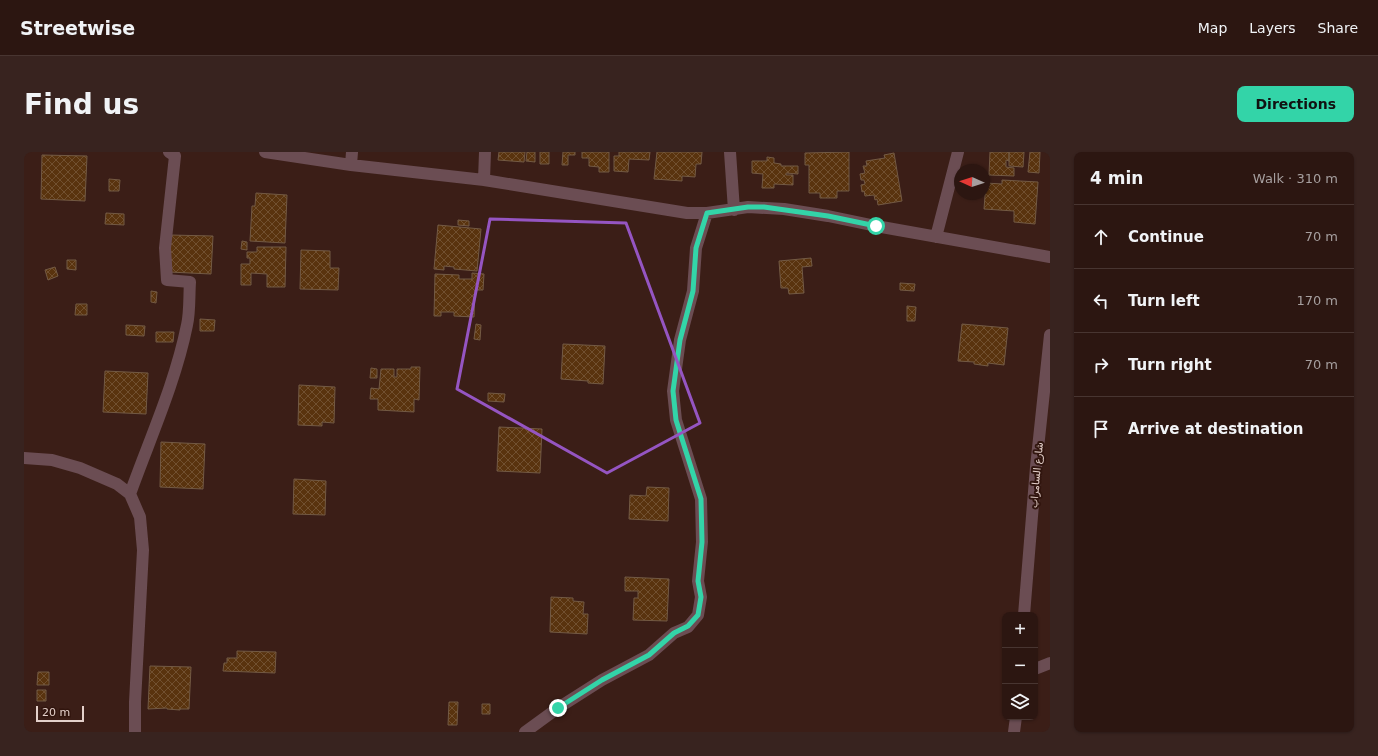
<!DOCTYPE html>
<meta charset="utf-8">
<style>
body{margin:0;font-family:"DejaVu Sans",Vazirmatn,sans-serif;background:#38231f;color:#f1f3f6}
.controls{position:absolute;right:12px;bottom:12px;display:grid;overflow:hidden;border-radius:8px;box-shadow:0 1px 3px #0004}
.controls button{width:36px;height:36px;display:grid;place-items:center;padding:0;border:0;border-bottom:1px solid #483531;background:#2c1611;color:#f1f3f6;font:20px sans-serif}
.compass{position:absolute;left:930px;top:12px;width:36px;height:36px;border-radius:50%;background:#2c1611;box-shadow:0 1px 3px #0004;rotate:273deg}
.scale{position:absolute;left:12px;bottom:10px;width:48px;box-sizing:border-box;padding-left:4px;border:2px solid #e4d0ca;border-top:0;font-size:11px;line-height:14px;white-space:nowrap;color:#e4d0ca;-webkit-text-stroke:3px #31150e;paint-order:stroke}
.stop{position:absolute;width:12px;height:12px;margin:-9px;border:3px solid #33d4a8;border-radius:50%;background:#fff}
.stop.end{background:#33d4a8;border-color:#fff;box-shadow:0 1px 4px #0008}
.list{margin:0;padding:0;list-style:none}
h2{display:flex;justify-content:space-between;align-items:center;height:52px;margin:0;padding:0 16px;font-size:17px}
h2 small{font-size:13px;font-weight:400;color:#a69f9f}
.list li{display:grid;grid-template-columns:26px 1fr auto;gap:12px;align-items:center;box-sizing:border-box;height:64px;padding:0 16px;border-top:1px solid #483531}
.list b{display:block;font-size:15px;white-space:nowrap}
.list em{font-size:13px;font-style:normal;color:#a69f9f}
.icon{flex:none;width:22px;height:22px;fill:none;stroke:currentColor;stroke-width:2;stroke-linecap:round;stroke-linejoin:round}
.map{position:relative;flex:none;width:1026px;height:580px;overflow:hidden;border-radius:8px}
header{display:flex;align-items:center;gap:24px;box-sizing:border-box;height:56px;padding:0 20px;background:#2c1611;border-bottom:1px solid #483531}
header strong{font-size:19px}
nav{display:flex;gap:22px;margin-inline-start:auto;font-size:14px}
.intro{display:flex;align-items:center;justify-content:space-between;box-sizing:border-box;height:96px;padding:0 24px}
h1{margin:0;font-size:28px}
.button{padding:10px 18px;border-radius:8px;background:#33d4a8;color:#111;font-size:14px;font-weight:700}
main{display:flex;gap:24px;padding:0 24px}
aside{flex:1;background:#2c1611;border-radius:8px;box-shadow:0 1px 3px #0004}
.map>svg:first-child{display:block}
</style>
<header>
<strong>Streetwise</strong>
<nav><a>Map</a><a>Layers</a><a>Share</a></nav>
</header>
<div class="intro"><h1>Find us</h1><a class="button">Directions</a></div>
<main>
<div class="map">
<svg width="1026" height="580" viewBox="0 0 1026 580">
<defs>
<pattern id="building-cross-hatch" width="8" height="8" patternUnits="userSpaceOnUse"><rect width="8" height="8" fill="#59330e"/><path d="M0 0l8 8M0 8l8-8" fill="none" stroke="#715030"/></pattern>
</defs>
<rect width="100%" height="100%" fill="#3b1e17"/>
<path fill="url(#building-cross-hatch)" stroke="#735a44" d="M475,0H501L500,10L474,8Z
M503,0H511V10L502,9Z
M516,0H525V12H516Z
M539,0H551V3H544V13H538Z
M558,0H585V20H575V15L565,14V6H558Z
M595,0H626L625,8L605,7L604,20L590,19V4H595Z
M633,0H678L677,12H672L671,25L658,24V29L630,27Z
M825,0V39H813V46H796V41H785V13H781V1Z
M966,0H985V9L982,8V15L990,16V24L965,23Z
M985,0H1000L999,15L985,14Z
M1006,0H1016L1015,21L1004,20Z
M870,1L878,49L854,53L853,47L851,48L850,43L841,44L840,39L838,40L837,33L841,32L840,28H837L836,22L841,21L839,14H843L842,9L861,6L860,3Z
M18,3L63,4L61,49L17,47Z
M743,5L750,6V11L757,12V14H774V22L762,21V23H769V33L750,32V36H738L739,22L728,21V9H743Z
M85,27L96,28L95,39H85Z
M978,28L1014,30L1011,72L990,70V59L960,57L962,31L978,32Z
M232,41L263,43L261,91L226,89L228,54H231Z
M82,61L100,62V73L81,72Z
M434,68L445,69V74L434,73Z
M414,73L457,77L453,119L430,117V115L420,114V118L410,117Z
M146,83L189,84L187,122L145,120Z
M218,89L223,90V98L217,97Z
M233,95H262L261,135H243V122L227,121V133H217V112H226V106H223V100H233Z
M277,98L306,99V116H315L314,138L276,137Z
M787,106L788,114L778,115L780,141L765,142L764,136H757L755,109Z
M43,108H52V118L43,117Z
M31,115L34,124L24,128L21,118Z
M448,121L460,122L459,138H451L450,165L430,164V160H417V164H410L411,122L435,123V127H448Z
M876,131L891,132L890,139L876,138Z
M127,139L133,140L132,151L127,150Z
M52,152H63V163H51Z
M883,154L892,155L891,169H883Z
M176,167L191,168L190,179H176Z
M452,172L457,173L456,188L450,187Z
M938,172L984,176L980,213L964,211V214L950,212V210L934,209Z
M102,173L121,174L120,184L102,183Z
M132,180H150L149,190H132Z
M539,192L581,194L579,232L564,231V229L537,227Z
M387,215H396L395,248L390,247V260L354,258V247H346L347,236L355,237L357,217H370V225H373V217H387Z
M347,216L353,217V226H346Z
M81,219L124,221L122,262L79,260Z
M275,233L311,235L310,271L298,270V274L274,273Z
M464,241L481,242L480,250L464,249Z
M475,275L518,277L516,321L473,319Z
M137,290L181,292L179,337L136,335Z
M270,327L302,329L301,363L269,362Z
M623,335L645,336L644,369L605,367L606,343L622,344Z
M601,425L645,427L643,469L609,468L610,446H614V439H601Z
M527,445L549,446V449L560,450L559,462H564L563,482L526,480Z
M213,499L252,500L251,521L199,519L200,511H203V506H213Z
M126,514L167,515L165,557H156V558L143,557V556L124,557Z
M14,520H25V533H13Z
M13,538H22V549H13Z
M425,550H434L433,573H424Z
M458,552H466V562H458Z"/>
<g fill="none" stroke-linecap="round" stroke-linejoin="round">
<path stroke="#6b4d53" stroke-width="12" d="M241,0L327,13L460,28L663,61H683L724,55L760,57L804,64L852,74L1026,105
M706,0L710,58
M327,13L328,0
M460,28L461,0
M912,85L934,0
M0,306L28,308L56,316L93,332L106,342L116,365L119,398L111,550V580
M106,342C126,286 151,232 163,173C166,160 165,144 166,130L143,128L141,96L151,4L145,0
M1000,463L1012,315L1026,183
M1011,517L1026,511
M501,580L534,556L578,528L625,503L650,481L664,475L674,463L677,445L674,429L678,390L677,347L652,268L649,239L656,188L669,139L672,96L683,61
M990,580L992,565"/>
</g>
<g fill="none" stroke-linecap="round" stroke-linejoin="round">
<path stroke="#33d4a8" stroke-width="5" d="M534,556L578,528L625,503L650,481L664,474L674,463L677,445L674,429L678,390L677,347L652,268L649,239L656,188L669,139L672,96L683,61L724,55H740L804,64L852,74"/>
</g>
<path fill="none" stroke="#9555c2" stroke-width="3" stroke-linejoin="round" d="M466,67L602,71L676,271L583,321L433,237Z"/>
<g text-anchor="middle" stroke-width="4" stroke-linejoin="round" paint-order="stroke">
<g font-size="10" fill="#e4d0ca" stroke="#31150e">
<text transform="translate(1012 323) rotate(-85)" y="4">شارع السامراب</text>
</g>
</g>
</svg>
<div class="controls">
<button>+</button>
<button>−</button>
<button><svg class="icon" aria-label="layers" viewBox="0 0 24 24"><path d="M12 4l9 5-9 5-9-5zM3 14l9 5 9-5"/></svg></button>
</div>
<svg class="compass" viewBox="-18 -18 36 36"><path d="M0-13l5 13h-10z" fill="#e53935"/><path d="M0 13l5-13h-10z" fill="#a69f9f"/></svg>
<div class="scale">20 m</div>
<div class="stop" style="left:852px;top:74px"></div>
<div class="stop end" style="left:534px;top:556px"></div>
</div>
<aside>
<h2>4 min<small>Walk · 310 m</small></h2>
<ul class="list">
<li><svg class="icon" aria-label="ahead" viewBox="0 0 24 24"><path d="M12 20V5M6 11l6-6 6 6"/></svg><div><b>Continue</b></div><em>70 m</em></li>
<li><svg class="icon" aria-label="left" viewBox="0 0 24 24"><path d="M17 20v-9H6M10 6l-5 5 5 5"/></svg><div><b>Turn left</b></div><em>170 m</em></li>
<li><svg class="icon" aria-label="right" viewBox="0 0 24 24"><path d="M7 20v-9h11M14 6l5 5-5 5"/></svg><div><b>Turn right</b></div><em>70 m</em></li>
<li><svg class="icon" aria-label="arrive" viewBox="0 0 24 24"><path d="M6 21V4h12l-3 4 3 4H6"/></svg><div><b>Arrive at destination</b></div></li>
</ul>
</aside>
</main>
